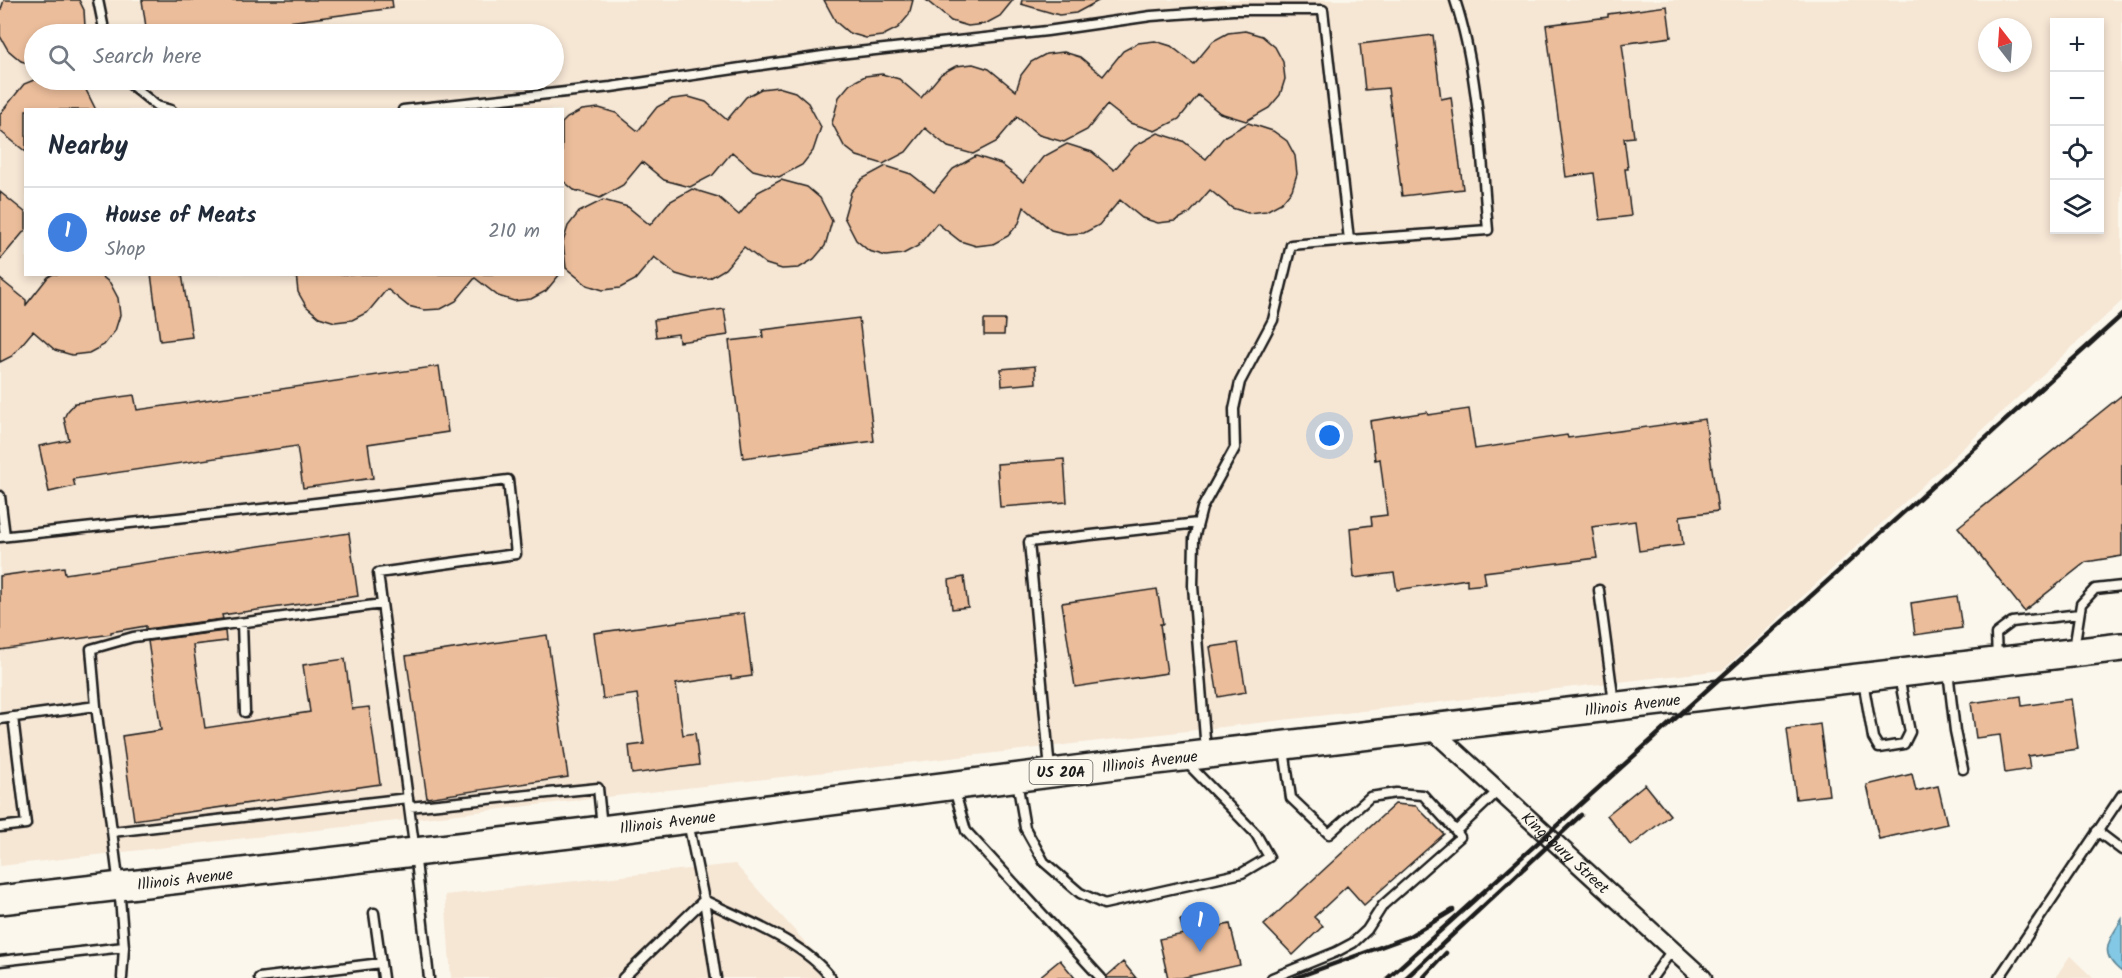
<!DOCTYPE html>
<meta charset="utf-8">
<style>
body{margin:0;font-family:Kalam,sans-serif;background:#f6f6f7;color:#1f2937}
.controls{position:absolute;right:18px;top:18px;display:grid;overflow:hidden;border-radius:0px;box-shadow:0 3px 9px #0003}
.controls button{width:54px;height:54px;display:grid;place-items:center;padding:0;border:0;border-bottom:2px solid #e0e1e3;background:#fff;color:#1f2937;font:30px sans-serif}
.compass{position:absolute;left:1978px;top:18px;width:54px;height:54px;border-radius:50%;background:#fff;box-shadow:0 3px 9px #0003;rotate:343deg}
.you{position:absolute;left:1330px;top:436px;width:21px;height:21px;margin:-15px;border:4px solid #fff;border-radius:50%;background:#1a73e8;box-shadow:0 0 0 9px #1a73e833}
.badge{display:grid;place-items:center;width:39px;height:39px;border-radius:50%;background:#0b8043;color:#fff;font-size:20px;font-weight:700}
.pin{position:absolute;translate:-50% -50px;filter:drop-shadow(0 2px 3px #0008)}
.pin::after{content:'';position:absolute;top:32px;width:21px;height:18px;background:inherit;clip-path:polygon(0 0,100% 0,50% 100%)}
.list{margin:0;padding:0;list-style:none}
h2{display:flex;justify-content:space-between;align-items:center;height:78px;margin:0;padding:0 24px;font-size:26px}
h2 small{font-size:20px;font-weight:400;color:#747a83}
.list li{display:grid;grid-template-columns:39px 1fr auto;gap:18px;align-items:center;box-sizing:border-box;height:90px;padding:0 24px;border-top:2px solid #e0e1e3}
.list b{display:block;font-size:22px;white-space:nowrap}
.list p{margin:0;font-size:20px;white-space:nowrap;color:#747a83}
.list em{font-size:20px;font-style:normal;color:#747a83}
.icon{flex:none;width:33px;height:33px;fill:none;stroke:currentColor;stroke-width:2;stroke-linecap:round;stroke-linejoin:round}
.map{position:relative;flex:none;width:2122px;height:978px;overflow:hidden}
.search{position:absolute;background:#fff;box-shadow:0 3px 9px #0003;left:24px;top:24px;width:540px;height:66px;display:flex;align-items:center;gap:15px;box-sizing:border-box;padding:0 21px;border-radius:33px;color:#747a83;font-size:22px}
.panel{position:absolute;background:#fff;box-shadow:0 3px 9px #0003;left:24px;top:108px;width:540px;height:168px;border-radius:0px}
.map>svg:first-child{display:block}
</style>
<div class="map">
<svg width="2122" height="978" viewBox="0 0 2122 978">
<rect width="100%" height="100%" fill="#fbf7ec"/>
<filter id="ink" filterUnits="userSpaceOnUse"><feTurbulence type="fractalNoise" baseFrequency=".0167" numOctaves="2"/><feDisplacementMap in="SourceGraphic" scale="12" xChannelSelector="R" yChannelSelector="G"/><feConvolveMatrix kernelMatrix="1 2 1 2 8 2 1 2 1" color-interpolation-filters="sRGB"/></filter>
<g filter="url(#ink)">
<path fill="#f6e6d4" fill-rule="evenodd" d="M0,0H2122V301L1723,670L0,866ZM2054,22H2100V230H2054ZM1987,27H2023V63H1987ZM34,34H554V80H34ZM26,110H562V274H26Z
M735,864L837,978H451L445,895Z
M2070,956L2093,978H2055Z"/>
<path fill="#83c8e4" stroke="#5a8394" stroke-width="1.5" d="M2122,919V972C2097,953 2109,941 2122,919Z"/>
<path fill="#ebbd9b" stroke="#1c1c1c" stroke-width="1.5" d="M4,0H79L84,10L85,27L83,34H34V65L21,61L8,50L0,36V12Z
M142,0H392L393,8L199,34H147Z
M824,0H913L909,15L898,28L882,36L866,38L849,33L836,22Z
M926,0H1013L1000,16L985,24L968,26L951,21Z
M1022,0H1100L1076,13L1059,15L1021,4Z
M1667,6L1671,37L1622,44L1634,137L1624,138L1628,169H1625L1631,216L1600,220L1594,173L1566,177L1546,25L1608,17V14Z
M1245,31L1262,36L1275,47L1283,62L1285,79L1280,95L1269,108L1246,121L1220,113L1198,95L1179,119L1155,131L1130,123L1107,105L1087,130L1064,142L1039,135L1017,117L996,142L973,154L948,147L925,128L906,152L883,164L857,156L844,146L832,123L839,97L850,84L865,76L882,74L899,79L921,98L941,74L956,66L973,64L989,69L1016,91L1021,75L1031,62L1046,54L1064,52L1080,57L1103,76L1123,51L1138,43L1155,41L1171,46L1194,64L1213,41L1228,33Z
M1433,35L1441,99L1451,97L1463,189L1402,196L1388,88L1365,90L1360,44Z
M34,80H73L86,90L96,110H26V152L0,131V114L24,84Z
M778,87L795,92L808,103L821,127L813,151L802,165L779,177L753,170L732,152L713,175L690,187L664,180L642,162L623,185L600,198L574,190L562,180V123L567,118L582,110L599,108L616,113L638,131L657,107L672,99L689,97L706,102L727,120L746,97L761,89Z
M1248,123L1273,131L1287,141L1295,156L1297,174L1292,190L1281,203L1266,211L1248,213L1232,208L1210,190L1190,213L1175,221L1158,223L1142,218L1120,200L1099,225L1084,233L1067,234L1051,230L1024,207L1019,223L1008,236L993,244L976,246L960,241L937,223L918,246L903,254L886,256L869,251L856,240L844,217L851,192L862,179L886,166L911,174L934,192L953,169L976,156L1001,164L1023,182L1043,157L1067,144L1092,152L1114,170L1135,146L1158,133L1183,141L1206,159L1225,136Z
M781,180L807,187L820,198L832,221L825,246L814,259L799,268L782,269L766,264L744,247L725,269L710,278L693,279L676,274L654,257L635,280L620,288L603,290L587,285L566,268L563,242L568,226L579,212L603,200L628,207L650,225L669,202L692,189L718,197L739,215L758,192Z
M0,192L26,213V229L0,260Z
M53,274H99L110,283L118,298L120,315L115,331L104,345L89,353L72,355L55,350L33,331L12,356L0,362V279L26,300V305L48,277Z
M151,274H182L192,337L160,341Z
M296,274H560L546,291L531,299L514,301L498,296L475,278L456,301L441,309L424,310L408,306L387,289L368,312L352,320L335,322L319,317L306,306L298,292Z
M724,309L728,335L679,342L678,334L656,337L654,320Z
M859,318L874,441L743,458L729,341L763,337L762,330Z
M984,320H1005L1004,335H984Z
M439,366L448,432L368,444L373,478L303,488L297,446L73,479L75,486L49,492L39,446L69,440L64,418L67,412L75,403L134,395L137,410Z
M1035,366L1036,383L1002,386L1001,369Z
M2122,395V556L2086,562L2024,611L1958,527Z
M1469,409L1475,449L1567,435L1568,438L1705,419L1718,511L1680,516L1683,545L1639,551L1635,521L1592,527L1597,558L1484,572L1486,584L1467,586V579L1397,590L1394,573L1354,578L1350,528L1372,525L1371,517L1387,515L1380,459L1375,460L1370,421L1427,412L1428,415Z
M1064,459L1067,502L1000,507L997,464Z
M349,533L358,596L222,615L223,619L146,629V626L111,632V634L0,650V576L64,567L65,574Z
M964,577L968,607L952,609L949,580Z
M1157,589L1163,624H1160L1167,673L1075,687L1062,603Z
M1957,596L1962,628L1915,635L1911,603Z
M744,613L752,676L731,679V676L676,684L683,735L695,733L699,765L632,774L629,746L644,744L637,694L603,699L594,633Z
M225,631L226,641L193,645L205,728L310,712L303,665L345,659L352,709L369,707L380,784L134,820L122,736L161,730L148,641Z
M547,635L568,777L427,798L406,656Z
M1238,643L1246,692L1218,697L1210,647Z
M2021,696L2022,706L2071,699L2078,749L2028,756L2030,769L2005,773L2000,735L1976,738L1971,703Z
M1820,724L1829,795L1796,799L1787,729Z
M1912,774L1916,791L1938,786L1947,824L1879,839L1867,785Z
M1645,784L1670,815L1631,846L1607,815Z
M1395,804L1416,806L1444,834L1364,905L1347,886L1314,917L1323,926L1293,955L1264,925Z
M1204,914L1208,929L1230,924L1240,965L1181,978H1168L1159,939L1184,934L1180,920Z
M1060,960L1075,978H1038Z
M1123,962L1136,978H1107V976Z"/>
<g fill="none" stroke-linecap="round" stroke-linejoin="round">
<defs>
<path id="service" d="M98,0L105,34
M125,80L157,106L171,110
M403,110L611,87L830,55L1047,31L1151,16L1233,10H1323L1349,240L1488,230C1481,154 1479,73 1455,0
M0,496L5,536
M0,537L307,504L508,480L516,554L378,573L415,852L429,978
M1599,590L1614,703
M242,623L245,712
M2074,649L2081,604L2095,589L2122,586
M1997,658L1996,634L2012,622L2079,614
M1948,671L1955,731L1963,769
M1863,681L1873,738L1879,748L1904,744L1910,732L1899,677
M96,706L91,649L133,637L382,604
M0,719L96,706L119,886L124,947L0,961
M1284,749L1291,798L1329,834L1370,797L1396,793L1423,795L1456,831L1498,791
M1206,751L1193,586L1194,539L1202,508L1235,448L1234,409L1240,382L1273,320L1291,245L1349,240
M1050,770L1029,542L1198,523
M1017,781L1025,828L1044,862L1080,893L1104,904L1242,873L1269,857L1256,834L1187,763
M954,789L966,831L1101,978
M409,807L598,788L602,827
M688,822L704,900C744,920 804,942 831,978
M0,827L26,824L13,717
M2097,831L2122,850
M112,832L408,798
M704,900L716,978
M374,913L383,978
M122,978L124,947
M259,978L381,963
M623,978L704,900
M1272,978L1336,952L1353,943L1367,930L1383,905L1460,837L1456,831
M1652,978L1672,950
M1999,978L2122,795"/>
<g id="minor">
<path id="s1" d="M1430,728L1703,978"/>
</g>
<g id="primary">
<path id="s2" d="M0,900L578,833L1123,764L2122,647"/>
</g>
</defs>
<use href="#service" stroke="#1c1c1c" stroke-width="13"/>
<use href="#minor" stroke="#1c1c1c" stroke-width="21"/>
<use href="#primary" stroke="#1c1c1c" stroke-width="32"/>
<use href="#service" stroke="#fbf7ec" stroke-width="8"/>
<use href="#minor" stroke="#fbf7ec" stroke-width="16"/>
<use href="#primary" stroke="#fbf7ec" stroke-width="27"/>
<path stroke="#1c1c1c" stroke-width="4.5" d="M1295,978L1408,937L1453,910
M1388,978L2122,315
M1406,978L1581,815
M1423,978L1446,953"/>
</g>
</g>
<g text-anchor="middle" stroke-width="6" stroke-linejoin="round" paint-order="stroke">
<rect fill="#fbf7ec" stroke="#5f5e5a" stroke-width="1.5" x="1029.5" y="760" width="63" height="24" rx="4.5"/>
<g font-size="15" font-weight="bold" fill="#1c1c1c">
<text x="1061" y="777">US 20A</text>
</g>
<g font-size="16" fill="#1c1c1c" stroke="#fbf7ec">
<text dy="6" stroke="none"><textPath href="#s2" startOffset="1644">Illinois Avenue</textPath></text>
<text dy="6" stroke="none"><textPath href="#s2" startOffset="1158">Illinois Avenue</textPath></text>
<text dy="6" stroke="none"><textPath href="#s2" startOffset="672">Illinois Avenue</textPath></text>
<text dy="6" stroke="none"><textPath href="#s1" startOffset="184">Kingsbury Street</textPath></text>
<text dy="6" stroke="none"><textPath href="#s2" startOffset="186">Illinois Avenue</textPath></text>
</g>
</g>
</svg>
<div class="controls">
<button>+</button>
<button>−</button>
<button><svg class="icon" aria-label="locate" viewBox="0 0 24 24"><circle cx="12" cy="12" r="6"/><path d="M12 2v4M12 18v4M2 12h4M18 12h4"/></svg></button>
<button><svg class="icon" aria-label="layers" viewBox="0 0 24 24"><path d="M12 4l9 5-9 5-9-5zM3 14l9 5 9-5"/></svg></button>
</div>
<svg class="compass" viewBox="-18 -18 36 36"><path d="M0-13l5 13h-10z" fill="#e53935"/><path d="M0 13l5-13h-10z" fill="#747a83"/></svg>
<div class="you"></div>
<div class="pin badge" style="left:1200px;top:952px;background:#3f7fe0">1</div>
<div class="search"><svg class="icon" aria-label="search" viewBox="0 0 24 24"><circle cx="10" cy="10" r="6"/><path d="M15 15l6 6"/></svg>Search here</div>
<section class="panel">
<h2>Nearby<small></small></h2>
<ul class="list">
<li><span class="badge" style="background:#3f7fe0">1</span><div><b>House of Meats</b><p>Shop</p></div><em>210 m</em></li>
</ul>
</section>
</div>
